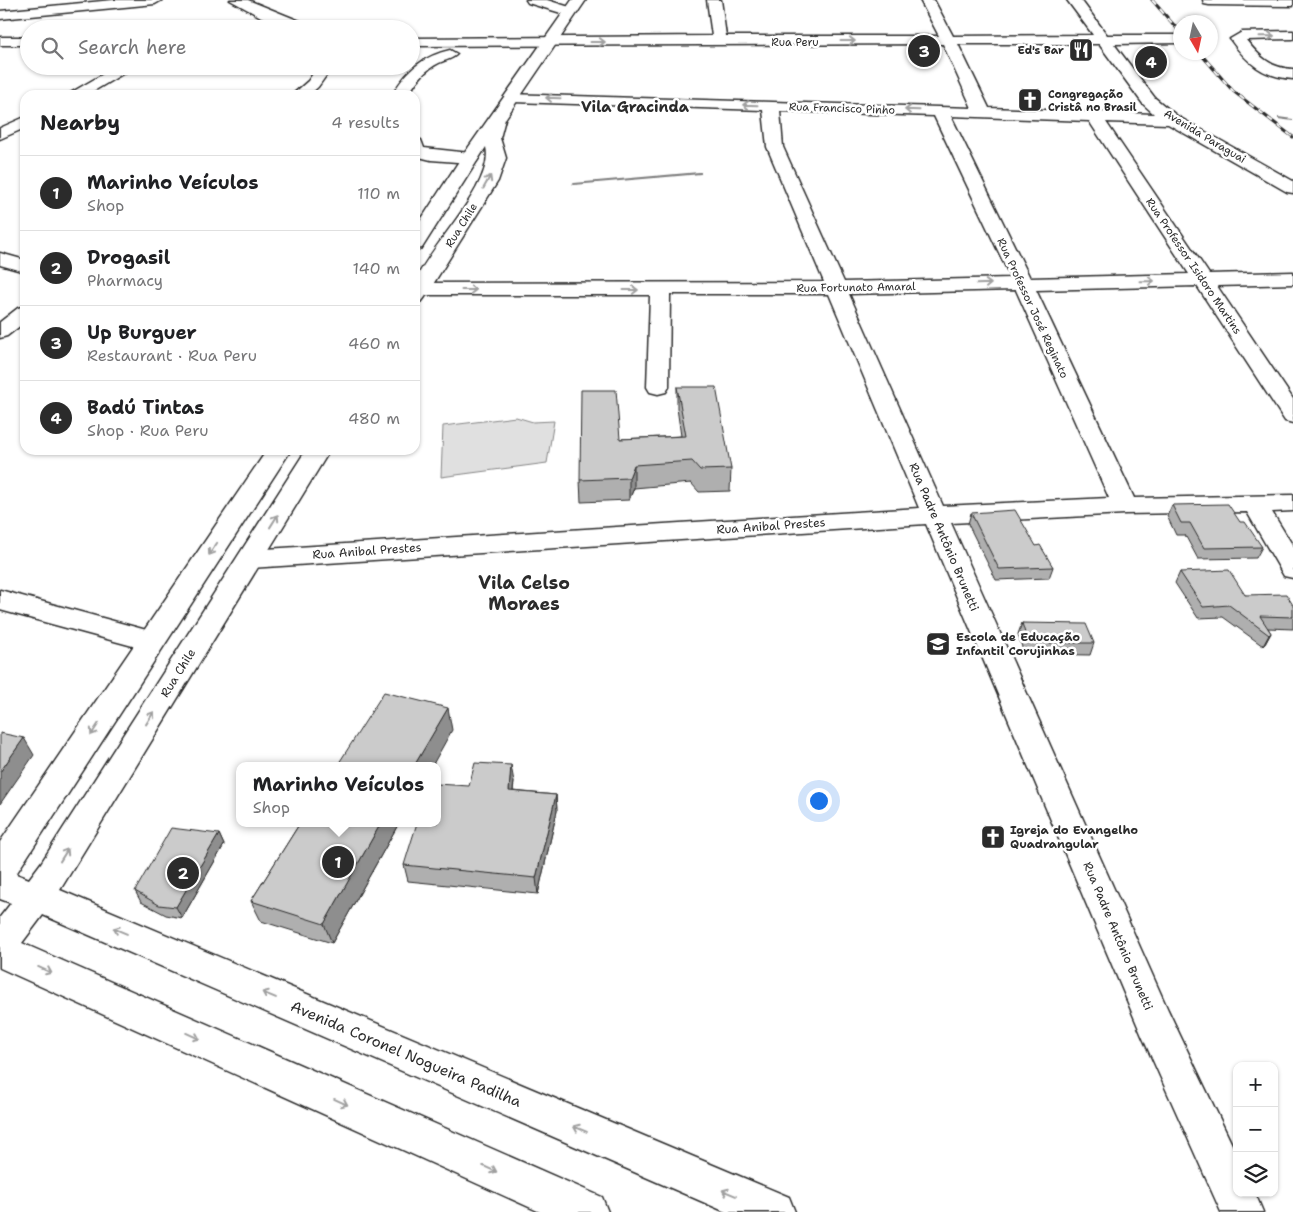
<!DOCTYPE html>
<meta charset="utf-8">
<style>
body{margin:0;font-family:"Shantell Sans",sans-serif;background:#f2f2f2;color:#202124}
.controls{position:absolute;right:15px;bottom:15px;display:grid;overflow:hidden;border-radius:10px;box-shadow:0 1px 4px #0004}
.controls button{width:45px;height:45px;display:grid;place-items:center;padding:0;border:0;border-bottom:1px solid #e0e0e0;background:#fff;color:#202124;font:25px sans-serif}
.compass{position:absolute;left:1173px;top:15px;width:45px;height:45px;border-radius:50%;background:#fff;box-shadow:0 1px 4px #0004;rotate:171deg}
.you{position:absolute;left:818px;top:800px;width:18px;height:18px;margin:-12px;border:4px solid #fff;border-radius:50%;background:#1a73e8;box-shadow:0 0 0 8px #1a73e833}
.badge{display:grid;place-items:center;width:32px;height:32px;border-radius:50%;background:#2b2b2b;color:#fff;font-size:16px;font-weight:700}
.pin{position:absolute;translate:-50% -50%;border:2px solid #fff;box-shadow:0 1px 5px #0006}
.popup{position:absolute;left:236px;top:762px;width:205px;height:65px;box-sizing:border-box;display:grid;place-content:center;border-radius:10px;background:#fff;filter:drop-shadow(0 1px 4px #0005);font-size:16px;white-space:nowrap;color:#757577}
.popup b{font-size:19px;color:#202124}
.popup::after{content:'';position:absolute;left:50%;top:100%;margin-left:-10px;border:10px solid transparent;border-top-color:#fff}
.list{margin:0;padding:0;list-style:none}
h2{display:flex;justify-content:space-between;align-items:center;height:65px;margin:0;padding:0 20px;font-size:21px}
h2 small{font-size:16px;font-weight:400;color:#757577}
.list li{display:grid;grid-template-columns:32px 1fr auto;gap:15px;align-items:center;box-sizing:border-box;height:75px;padding:0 20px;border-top:1px solid #e0e0e0}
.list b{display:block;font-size:19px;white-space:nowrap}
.list p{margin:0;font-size:16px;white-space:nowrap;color:#757577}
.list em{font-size:16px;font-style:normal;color:#757577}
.icon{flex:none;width:28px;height:28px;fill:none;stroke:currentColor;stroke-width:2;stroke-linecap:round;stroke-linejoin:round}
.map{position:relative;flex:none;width:1293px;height:1212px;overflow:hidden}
.search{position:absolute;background:#fff;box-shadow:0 1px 4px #0004;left:20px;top:20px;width:400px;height:55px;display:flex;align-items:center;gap:12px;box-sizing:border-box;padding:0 18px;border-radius:28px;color:#757577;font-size:19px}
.panel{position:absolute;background:#fff;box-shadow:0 1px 4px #0004;left:20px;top:90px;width:400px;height:365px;border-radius:15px}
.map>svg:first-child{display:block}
</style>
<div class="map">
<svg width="1293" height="1212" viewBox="0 0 1293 1212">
<rect width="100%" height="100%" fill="#fff"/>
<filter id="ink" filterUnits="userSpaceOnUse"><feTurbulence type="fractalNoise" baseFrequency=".02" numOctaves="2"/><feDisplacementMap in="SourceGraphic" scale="10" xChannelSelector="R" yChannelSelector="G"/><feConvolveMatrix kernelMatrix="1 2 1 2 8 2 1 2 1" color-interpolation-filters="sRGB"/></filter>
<g filter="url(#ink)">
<path fill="#e0e0e0" stroke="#868686" d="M516,417L533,422L554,421L547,463L441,477L443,426Z"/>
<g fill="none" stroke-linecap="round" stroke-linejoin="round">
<path fill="#7e7e7e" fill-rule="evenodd" d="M1278,117L1293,119V121L1278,119Z
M699,172H701V174L574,185L572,184L574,183Z"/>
<defs>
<path id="minor" d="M113,0H162L155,4L0,19V11Z
M230,0H248L312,26L314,29H293L261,17Z
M526,0H547L576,9L578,12L571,16L528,3Z
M707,0H721L726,36H939L920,0H934L953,36L1093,35L1067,0H1081L1107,35H1180L1179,43L1114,44L1155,98L1177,116L1293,181V193L1287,192L1168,124L1106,122L1209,274L1293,272V284L1217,286L1293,399V423L1285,421L1197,286L1036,290L1134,498L1293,495V511L1272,512L1293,546V578L1284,576L1247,512L1125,514L951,523L1168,1010L1237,1155V1193H1255L1263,1212H1221L1142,1036L926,524L250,568L241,565L237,559L241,553L250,550L919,508L829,294H670L669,387L666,392L658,394L650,392L647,387L650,295H415V283L824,282L767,147L763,110L513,102L507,100L505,97L507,94L972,108L943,44L411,46V38L712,36ZM958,44H1099L1143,104L1154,114L989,108ZM780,111L934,116L1011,278L844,282L783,147ZM951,116L1089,121L1189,274L1030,278ZM1016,290L1109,498L943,506L849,294Z
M1203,0H1293V6L1209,5L1204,4Z
M1293,31V39L1246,40C1260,57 1270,68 1293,69V79C1263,77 1247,63 1230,39L1242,32Z
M0,37H29V45H0Z
M450,50L457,54C453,59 445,60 439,63C426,69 417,80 410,92L411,95H395L394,92C408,69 424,56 450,50Z
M117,66H136L87,95H67Z
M318,66H333L318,87L309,95H292L308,81Z
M25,117V128L0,139V128Z
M415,139L421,140L424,148L470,153L476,154L479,158L476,162L470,163L431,160L415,156Z
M0,253L25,260V272L0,265Z
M25,306V322L7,336L0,338V322L18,308Z
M0,590L161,634L165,641L161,648L151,651L0,610Z"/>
<path id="major" d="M572,0H586L505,119L500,138L506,158L498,181L425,297L422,301L415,303C415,296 413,286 416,280C430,245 495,185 486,147L422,248L415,250V229L461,158Z
M267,450H291L16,874L29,879L41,863L306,450H330L60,890L789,1197L795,1212H726L43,915L22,943L602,1197L608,1212H540L0,968V917L11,903L0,899V842Z"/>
</defs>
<use href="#minor" stroke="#2b2b2b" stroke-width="3"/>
<use href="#major" stroke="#2b2b2b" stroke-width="3"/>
<use href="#minor" fill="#fff" fill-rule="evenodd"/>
<use href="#major" fill="#fff" fill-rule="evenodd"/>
<defs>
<path id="rail" d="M1152,0L1180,32
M1199,52L1233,91L1293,137"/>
</defs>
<use href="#rail" stroke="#2b2b2b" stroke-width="3"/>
<use href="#rail" stroke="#fff" stroke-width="2" stroke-dasharray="6" stroke-linecap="butt"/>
</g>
<path fill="#afafaf" stroke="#2b2b2b" d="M677,387L731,469L730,491L699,492L691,483L634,488L629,500L581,502L580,480L620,439L681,436L677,408Z
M1172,505L1240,522L1262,547L1256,558L1198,559L1185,535H1176L1167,516Z
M971,513L1036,546L1053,567L1049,578L996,580L968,524Z
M1180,572L1245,595L1293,605V629L1268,628L1271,633L1265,644L1263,646L1223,617L1198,618L1175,583Z
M1022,623L1094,643L1090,655L1024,654L1018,634Z
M514,782L513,791L556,795L557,811L538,894L408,881L404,865Z
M300,823H399L332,943L261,921L251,901Z
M219,834L224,845L182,918L166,915L141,902L135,891Z"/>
<path fill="#8e8e8e" stroke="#2b2b2b" d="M634,465V488L629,500V478Z
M1271,633L1265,644L1263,646L1269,635Z
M448,708L452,730L432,766H414Z
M24,738L34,755L0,804V772Z
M511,765L514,782L511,807L509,791Z
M556,795L557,811L538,894L536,878Z
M381,823H399L332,943L324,924Z
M219,834L224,845L182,918L176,907Z"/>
<path fill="#cbcbcb" stroke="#2b2b2b" d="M677,387H716L731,469L700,470L692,461L634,465L629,478L580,480L581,390H616L620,439L686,436Z
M1228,504L1240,522H1245L1262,547L1204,548L1190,523H1181L1172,505Z
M1015,510L1036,546L1040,545L1053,567L999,569L971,513Z
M1229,570L1245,595L1286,594L1293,605V617L1260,616L1271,633L1269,635L1229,605L1203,607L1180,572Z
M1022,623L1086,624L1094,643H1028Z
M384,692L448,708L414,766H337Z
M0,733L24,738L0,772Z
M475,763L511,765L509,791L556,795L536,878L404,865L417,823H437V784L469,786Z
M300,823H381L324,924L251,901Z
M171,828L219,834L176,907L159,905L135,891Z"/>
<defs><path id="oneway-shaft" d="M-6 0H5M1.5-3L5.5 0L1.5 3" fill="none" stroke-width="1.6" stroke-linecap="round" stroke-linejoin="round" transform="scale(1.25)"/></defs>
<g stroke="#a0a0a0">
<use href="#oneway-shaft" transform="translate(1267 36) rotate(-1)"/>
<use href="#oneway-shaft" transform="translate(848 41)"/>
<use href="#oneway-shaft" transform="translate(598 42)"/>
<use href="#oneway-shaft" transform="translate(553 98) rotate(-178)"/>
<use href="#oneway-shaft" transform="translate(750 105) rotate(-178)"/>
<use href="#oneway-shaft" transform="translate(912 110) rotate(-178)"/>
<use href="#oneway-shaft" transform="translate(487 182) rotate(-61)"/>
<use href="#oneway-shaft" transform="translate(1147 281) rotate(-1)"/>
<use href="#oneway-shaft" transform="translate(984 284) rotate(-2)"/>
<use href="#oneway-shaft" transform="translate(469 290)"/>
<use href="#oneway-shaft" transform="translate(631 290)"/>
<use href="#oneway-shaft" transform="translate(274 521) rotate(-58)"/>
<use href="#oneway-shaft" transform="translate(213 549) rotate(124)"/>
<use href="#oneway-shaft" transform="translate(150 718) rotate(-58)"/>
<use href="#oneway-shaft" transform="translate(95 729) rotate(123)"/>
<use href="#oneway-shaft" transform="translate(64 855) rotate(-58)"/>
<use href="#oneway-shaft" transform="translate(120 931) rotate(-157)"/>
<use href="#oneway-shaft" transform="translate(45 970) rotate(24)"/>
<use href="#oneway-shaft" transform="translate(269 995) rotate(-157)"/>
<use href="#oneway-shaft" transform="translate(193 1036) rotate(24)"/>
<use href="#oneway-shaft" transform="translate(341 1102) rotate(24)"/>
<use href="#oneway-shaft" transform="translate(580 1129) rotate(-157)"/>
<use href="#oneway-shaft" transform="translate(490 1169) rotate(24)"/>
<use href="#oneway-shaft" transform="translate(729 1193) rotate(-157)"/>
</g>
</g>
<defs>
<symbol id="restaurant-square" viewBox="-11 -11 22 22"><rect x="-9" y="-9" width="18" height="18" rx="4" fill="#2b2b2b" stroke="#fff"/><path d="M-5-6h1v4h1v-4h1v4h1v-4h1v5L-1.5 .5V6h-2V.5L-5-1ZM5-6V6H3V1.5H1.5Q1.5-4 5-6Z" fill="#fff"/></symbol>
<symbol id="church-square" viewBox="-11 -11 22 22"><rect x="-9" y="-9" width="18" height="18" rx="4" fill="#2b2b2b" stroke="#fff"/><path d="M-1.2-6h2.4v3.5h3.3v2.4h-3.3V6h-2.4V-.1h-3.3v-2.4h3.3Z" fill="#fff"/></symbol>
<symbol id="school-square" viewBox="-11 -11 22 22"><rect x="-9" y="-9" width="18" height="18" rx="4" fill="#2b2b2b" stroke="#fff"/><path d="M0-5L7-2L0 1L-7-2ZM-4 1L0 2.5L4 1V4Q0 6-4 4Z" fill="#fff"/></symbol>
</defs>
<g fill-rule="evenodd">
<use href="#restaurant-square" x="1067" y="36" width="28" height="28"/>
<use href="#church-square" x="1016" y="86" width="28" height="28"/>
<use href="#school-square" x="924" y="630" width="28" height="28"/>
<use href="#church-square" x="979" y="823" width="28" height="28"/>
</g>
<g text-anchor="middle" stroke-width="5" stroke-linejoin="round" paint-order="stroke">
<g font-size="11" fill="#2b2b2b" stroke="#fff">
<text x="795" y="46">Rua Peru</text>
<text transform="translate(842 108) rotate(2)" y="4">Rua Francisco Pinho</text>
<text transform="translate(1205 136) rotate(31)" y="4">Avenida Paraguai</text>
<text transform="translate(461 225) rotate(-58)" y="4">Rua Chile</text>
<text transform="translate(1194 266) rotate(56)" y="4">Rua Professor Isidoro Martins</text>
<text transform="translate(856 287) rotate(-1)" y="4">Rua Fortunato Amaral</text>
<text transform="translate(1033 308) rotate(65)" y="4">Rua Professor José Reginato</text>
</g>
<g font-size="11" font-weight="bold" fill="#2b2b2b" stroke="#fff" text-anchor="end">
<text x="1064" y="54">Ed's Bar</text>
<text x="1048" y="98" text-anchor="start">Congregação<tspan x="1048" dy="13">Cristâ no Brasil</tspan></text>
</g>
<g font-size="12" fill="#2b2b2b" stroke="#fff">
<text transform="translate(771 526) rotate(-4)" y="4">Rua Anibal Prestes</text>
<text transform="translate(944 537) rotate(67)" y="4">Rua Padre Antônio Brunetti</text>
<text transform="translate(367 551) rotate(-4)" y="4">Rua Anibal Prestes</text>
<text transform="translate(178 673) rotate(-58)" y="4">Rua Chile</text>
<text transform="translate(1118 936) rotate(67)" y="4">Rua Padre Antônio Brunetti</text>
</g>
<g font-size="12" font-weight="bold" fill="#2b2b2b" stroke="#fff" text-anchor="start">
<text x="956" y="641">Escola de Educação<tspan x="956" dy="14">Infantil Corujinhas</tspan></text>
<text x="1010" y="834">Igreja do Evangelho<tspan x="1010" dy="14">Quadrangular</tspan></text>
</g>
<g font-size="15" font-weight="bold" fill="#2b2b2b" stroke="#fff">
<text x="635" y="112">Vila Gracinda</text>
</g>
<g font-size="15" fill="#2b2b2b" stroke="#fff">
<text transform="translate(406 1054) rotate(23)" y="5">Avenida Coronel Nogueira Padilha</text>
</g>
<g font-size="18" font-weight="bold" fill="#2b2b2b" stroke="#fff">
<text x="524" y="589">Vila Celso<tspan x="524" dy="21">Moraes</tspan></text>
</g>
</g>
</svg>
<div class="controls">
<button>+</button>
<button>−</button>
<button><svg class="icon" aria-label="layers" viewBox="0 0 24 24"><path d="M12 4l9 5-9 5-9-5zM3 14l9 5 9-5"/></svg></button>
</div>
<svg class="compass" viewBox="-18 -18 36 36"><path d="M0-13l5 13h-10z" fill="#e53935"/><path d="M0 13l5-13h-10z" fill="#757577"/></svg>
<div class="you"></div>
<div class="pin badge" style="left:338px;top:862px">1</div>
<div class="popup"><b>Marinho Veículos</b>Shop</div>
<div class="pin badge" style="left:183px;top:873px">2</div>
<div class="pin badge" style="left:924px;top:51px">3</div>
<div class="pin badge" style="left:1151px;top:62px">4</div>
<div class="search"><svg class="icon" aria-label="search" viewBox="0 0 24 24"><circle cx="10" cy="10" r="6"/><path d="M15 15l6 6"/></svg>Search here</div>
<section class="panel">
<h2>Nearby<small>4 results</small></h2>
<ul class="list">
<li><span class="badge">1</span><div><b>Marinho Veículos</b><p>Shop</p></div><em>110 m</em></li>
<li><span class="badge">2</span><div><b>Drogasil</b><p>Pharmacy</p></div><em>140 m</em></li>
<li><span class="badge">3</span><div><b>Up Burguer</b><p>Restaurant · Rua Peru</p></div><em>460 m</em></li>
<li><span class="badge">4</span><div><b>Badú Tintas</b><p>Shop · Rua Peru</p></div><em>480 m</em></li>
</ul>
</section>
</div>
